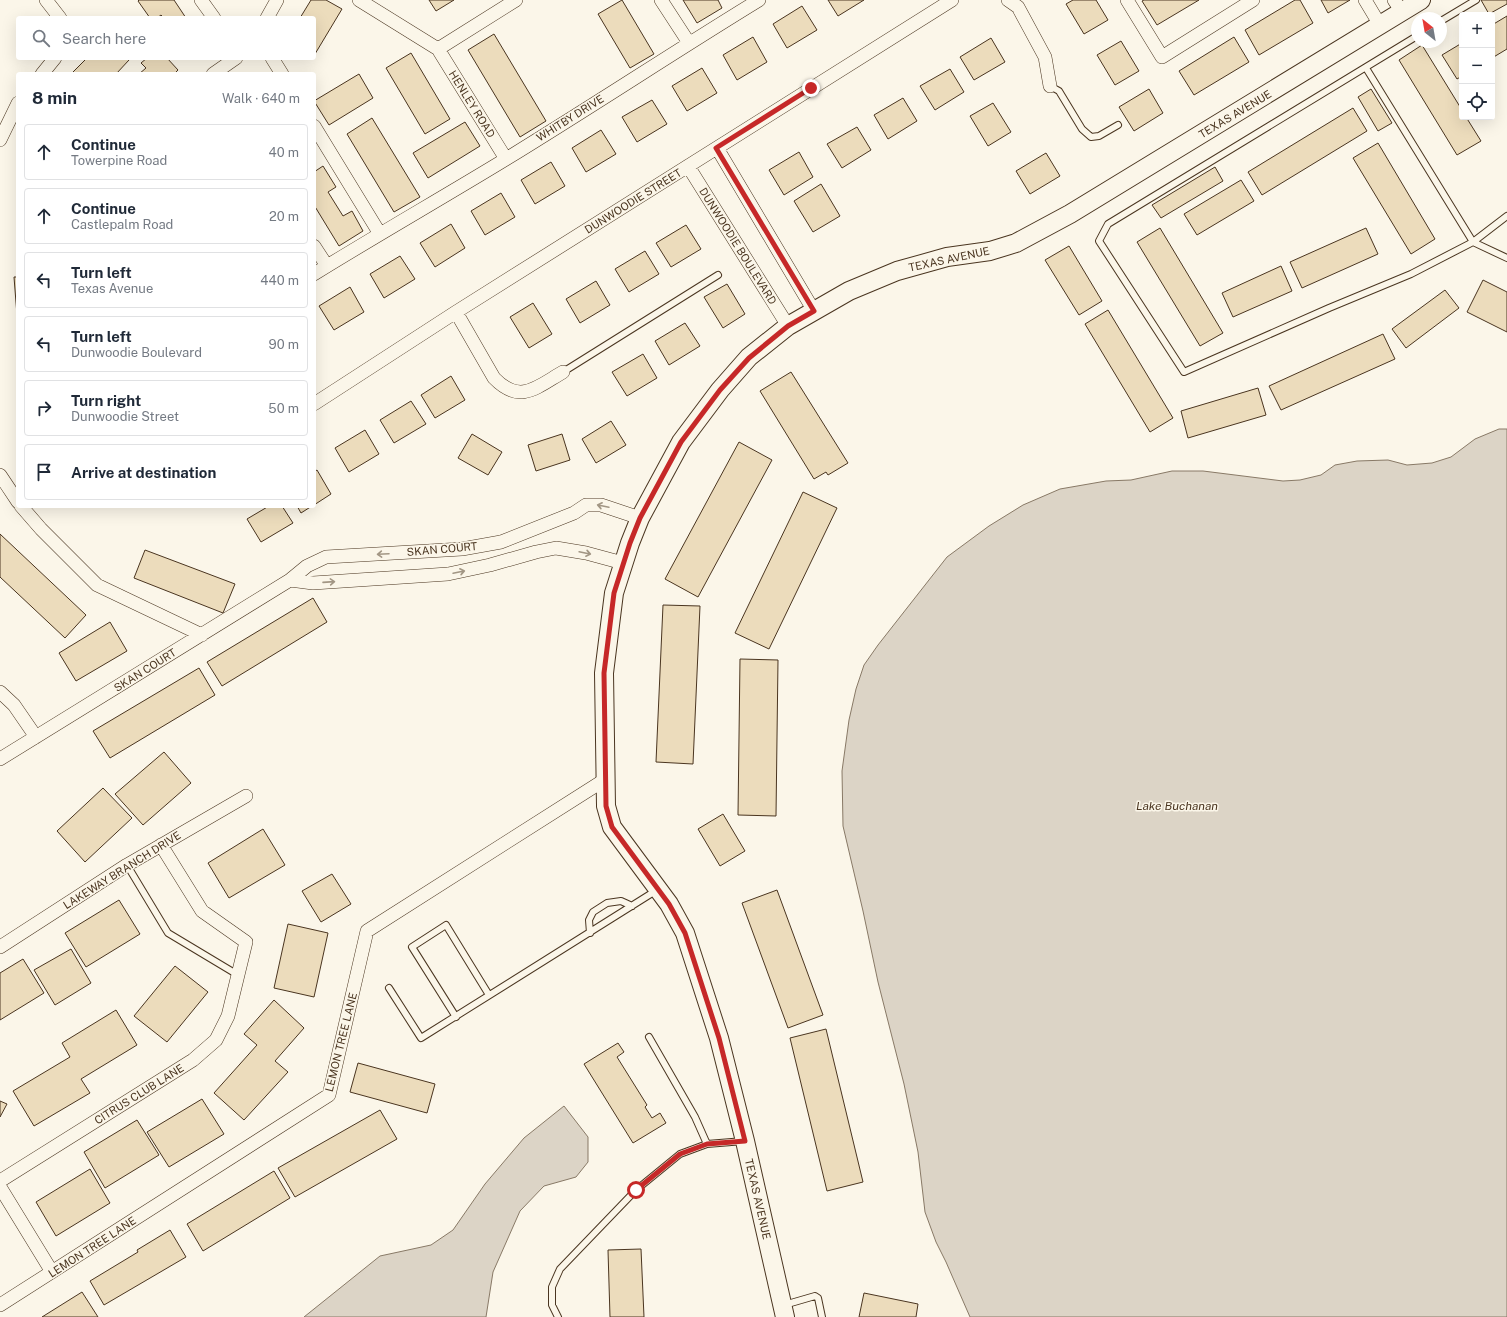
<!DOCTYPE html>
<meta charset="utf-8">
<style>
body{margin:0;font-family:"Public Sans",sans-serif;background:#f2f2f3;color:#1f2937}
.controls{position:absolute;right:12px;top:12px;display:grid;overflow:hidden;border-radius:4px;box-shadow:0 4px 16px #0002}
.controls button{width:36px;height:36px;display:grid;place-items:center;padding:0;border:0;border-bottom:1px solid #e0e1e3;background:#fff;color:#1f2937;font:20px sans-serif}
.compass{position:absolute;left:1411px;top:12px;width:36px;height:36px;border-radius:50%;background:#fff;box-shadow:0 4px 16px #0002;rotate:329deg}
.stop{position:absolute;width:12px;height:12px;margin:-9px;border:3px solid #c62828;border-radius:50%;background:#fff}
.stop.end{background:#c62828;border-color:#fff;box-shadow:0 1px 4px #0008}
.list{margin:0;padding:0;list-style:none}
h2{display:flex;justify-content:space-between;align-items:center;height:52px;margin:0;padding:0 16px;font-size:17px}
h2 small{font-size:13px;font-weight:400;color:#747a83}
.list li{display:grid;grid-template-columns:26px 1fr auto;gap:12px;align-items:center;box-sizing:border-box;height:56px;margin:0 8px 8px;padding:0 8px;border:1px solid #e0e1e3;border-radius:4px}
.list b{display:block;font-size:15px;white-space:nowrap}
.list p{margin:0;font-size:13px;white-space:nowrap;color:#747a83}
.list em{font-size:13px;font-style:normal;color:#747a83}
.icon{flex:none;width:22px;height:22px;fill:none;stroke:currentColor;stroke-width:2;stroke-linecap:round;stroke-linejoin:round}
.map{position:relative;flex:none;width:1507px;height:1317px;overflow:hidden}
.search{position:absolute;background:#fff;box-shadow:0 4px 16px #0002;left:16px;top:16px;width:300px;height:44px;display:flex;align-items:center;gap:10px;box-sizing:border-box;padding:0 14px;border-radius:4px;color:#747a83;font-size:15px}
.panel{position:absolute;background:#fff;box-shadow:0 4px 16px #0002;left:16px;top:72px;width:300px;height:436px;border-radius:4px}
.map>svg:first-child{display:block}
</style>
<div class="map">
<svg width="1507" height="1317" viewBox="0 0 1507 1317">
<rect width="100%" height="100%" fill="#fbf6e9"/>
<path fill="#dcd4c6" stroke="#887966" d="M1499,429H1507V1317H970L946,1262L936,1242L925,1212L918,1152L904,1084L878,982L863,911L843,826L842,771L849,720L856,689L864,665L878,645L947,557L989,526L1023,505L1060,489L1106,481L1131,480L1172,471H1203L1283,481L1300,480L1321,475L1335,465L1357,461L1388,460L1407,465L1432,463L1451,457L1475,439Z
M564,1106L588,1137V1162L576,1177L544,1186L520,1211L493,1272L486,1317H304L380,1256L431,1245L453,1230L485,1184L524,1138Z"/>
<path fill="#ecdcbc" stroke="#4a3520" d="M139,0H174L186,18H164L161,15L157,18H150L138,1Z
M311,0H326L342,9L315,54L314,18H300Z
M429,0H454L436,11Z
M622,0L654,54L630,68L598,14Z
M683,0H718L722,8L697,23Z
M828,0H864L838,16Z
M1073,0H1096L1108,20L1084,34L1066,4Z
M1144,0H1199L1157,25L1142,1Z
M1295,0H1300L1313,23L1259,55L1245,30Z
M1321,0H1350L1328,13Z
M1481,0H1507V4L1489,14Z
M802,6L817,30L787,48L773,24Z
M1507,16V49L1492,58V25Z
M494,34L546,121L520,137L468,50Z
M753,37L767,62L737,80L723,55Z
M1234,37L1249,62L1194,95L1179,71Z
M991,38L1005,62L974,80L960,57Z
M1121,41L1139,71L1115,85L1097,55Z
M1462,43V76L1457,79L1442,55Z
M1422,45L1462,110V117H1466L1481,141L1457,155L1399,60Z
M411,53L450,119L425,134L386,68Z
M87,58H127L129,60L116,74H71Z
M147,58H167L178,70L174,74H139L146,68L141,63Z
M702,68L717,93L687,111L672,86Z
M950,69L964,92L935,110L920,86Z
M359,74L373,98L329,125L314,101Z
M1149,89L1163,113L1134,131L1119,107Z
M1371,89L1392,123L1378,131L1358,97Z
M903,98L917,121L888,139L874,115Z
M652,100L667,124L637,142L622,117Z
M993,103L1011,132L988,146L970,116Z
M1353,108L1367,131L1262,195L1248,172Z
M372,118L420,197L394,212L347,134Z
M465,122L480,146L428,178L413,153Z
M857,127L871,150L842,168L827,144Z
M601,130L616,154L586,172L572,148Z
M1378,143L1435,239L1411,254L1353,158Z
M799,152L813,177L784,195L769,170Z
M1046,153L1060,176L1030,194L1016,171Z
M551,162L565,186L535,204L521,180Z
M323,166L336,187L328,192L343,216L352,211L363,231L339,246L314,205V172Z
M1215,167L1223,181L1161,218L1152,205Z
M1241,180L1254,201L1197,235L1184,214Z
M821,184L840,216L813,232L794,201Z
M501,193L515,217L485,235L471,211Z
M451,224L465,248L435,267L420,243Z
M686,225L701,249L671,267L656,243Z
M1160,228L1223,333L1200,346L1137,242Z
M1366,228L1378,254L1302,288L1290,262Z
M1069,246L1102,301L1079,315L1045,260Z
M645,251L659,274L629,292L615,269Z
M400,256L415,279L384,298L370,274Z
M1281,266L1292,291L1233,317L1222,293Z
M14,277H18V328Z
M1483,280L1507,292V332L1467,312Z
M596,281L610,305L580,323L566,299Z
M727,284L745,314L723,328L704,297Z
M350,287L364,312L334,330L319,306Z
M1445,290L1459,308L1406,348L1392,329Z
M533,303L552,334L529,348L510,317Z
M1108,310L1173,418L1150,432L1085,324Z
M685,323L700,346L669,365L655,341Z
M1383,334L1395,359L1281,410L1269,386Z
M643,354L657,378L627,396L612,372Z
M791,372L848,463L828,475L826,472L814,479L760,391Z
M451,376L465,400L435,418L421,395Z
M1258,388L1266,415L1188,438L1181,411Z
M411,401L426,424L394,443L380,420Z
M611,421L626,445L596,463L582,439Z
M365,430L379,454L349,472L335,448Z
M472,434L502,452L488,475L458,458Z
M562,434L570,460L536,471L528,445Z
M739,442L772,460L698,597L665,579Z
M317,470L331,494L314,505V472Z
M803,492L837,508L769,649L735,633Z
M269,506H282L293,523L261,542L247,519Z
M297,506H312L301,513Z
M0,534L86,615L65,638L0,577Z
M145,550L235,584L223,613L134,578Z
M313,598L327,622L222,686L207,662Z
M663,605L700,606L693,764L656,762Z
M110,622L127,651L76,681L59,653Z
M740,659L778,660L776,816L738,815Z
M199,668L215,695L110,758L93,731Z
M164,752L191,783L143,825L115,794Z
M103,788L132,818L85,862L57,831Z
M723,814L745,851L720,866L698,829Z
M263,829L285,865L229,898L208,863Z
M332,874L351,904L321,922L302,891Z
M777,890L823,1015L788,1028L742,903Z
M119,900L140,934L86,967L65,933Z
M288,924L328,933L314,997L274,988Z
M71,949L91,983L55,1005L34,970Z
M23,959L44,993L0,1020V973Z
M175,966L208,992L167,1042L134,1016Z
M274,1000L304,1028L275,1061L288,1072L244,1120L214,1093L257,1045L244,1034Z
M116,1010L137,1045L81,1079L90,1093L34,1126L13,1091L70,1057L62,1043Z
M826,1029L863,1182L827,1191L790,1038Z
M618,1043L624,1052L617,1057L647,1105L645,1107L652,1118L660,1113L666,1123L633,1143L584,1064Z
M358,1063L435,1084L427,1113L350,1092Z
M202,1099L224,1134L169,1167L147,1132Z
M0,1101L7,1104L0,1117Z
M380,1110L397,1139L295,1197L278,1168Z
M137,1120L159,1155L105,1188L84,1152Z
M90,1169L110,1203L56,1236L36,1202Z
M274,1171L290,1198L203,1251L187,1224Z
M170,1230L186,1257L104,1305L90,1281L138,1252L137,1250Z
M641,1249L644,1317H610L608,1250Z
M82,1292L98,1317H42Z
M864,1293L918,1304L916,1317H859Z"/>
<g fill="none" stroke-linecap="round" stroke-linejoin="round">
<defs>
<path id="lane" d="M1441,21L1476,0
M1417,36L1108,224L1099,241L1184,372L1329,308L1411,274L1473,242L1507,216
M1366,68L1473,242L1507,258
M1050,86L1059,91L1082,129L1091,137L1099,136L1118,125
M563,372L718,275
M127,865L168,933L238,975
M590,933L589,920L593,912L607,903L621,901L632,906
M389,988L421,1038L657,890
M456,1017L412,947L446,925L489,995
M649,1037L695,1117L707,1144L744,1141
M784,1305L815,1296L818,1298L822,1317
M558,1317L552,1305V1287L560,1269L636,1190L680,1154L707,1144"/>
<path id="street" d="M46,0L60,18
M201,0L214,18
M359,0L438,49L506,159
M661,0L689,43
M1008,0L1018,7L1045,57L1050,86
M1127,0L1162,57L1253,0
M1365,0L1380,25
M1394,0L1402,12
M267,18L277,0
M438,49L516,0
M272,58L282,74
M42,74L55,58
M213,74L236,58
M314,126L380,234
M0,140L18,103
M717,148L814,311
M688,166L788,326
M314,246L327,266
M314,274C377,235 442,198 506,159C591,107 674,52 759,0
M456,312L494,378C520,405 537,387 563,372
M314,404L456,312L952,0
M0,475L18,502
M21,506L41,529L97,585L202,635
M290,580L313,583L448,574L490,565L536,552L556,548L586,553L623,563
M0,692L14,705L36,737
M0,759L290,580L307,566L326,557L462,549L501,542L574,513L586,505H601L640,518
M0,947L127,865L246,796
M0,1181L193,1060L216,1040L228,1016L246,942L202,911L161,845
M0,1187L52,1272
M0,1305L329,1095L367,931L606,779"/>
<path id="secondary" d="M785,1317L745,1141L719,1038L685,933L669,904L612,827L606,806L604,673L614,593L630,543L640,518L681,442L720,390L749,357L788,326L849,291L897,271L947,257L990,251L1016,243L1070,214L1421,0"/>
</defs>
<use href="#lane" stroke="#4a3520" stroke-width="8"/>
<use href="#street" stroke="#4a3520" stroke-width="14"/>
<use href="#secondary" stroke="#4a3520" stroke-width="20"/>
<use href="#lane" stroke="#fbf6e9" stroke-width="6"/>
<use href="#street" stroke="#fbf6e9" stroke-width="13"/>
<use href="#secondary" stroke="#fbf6e9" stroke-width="18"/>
</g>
<defs><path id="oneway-shaft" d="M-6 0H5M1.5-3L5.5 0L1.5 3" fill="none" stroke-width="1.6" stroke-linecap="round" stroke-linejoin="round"/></defs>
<g stroke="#a29684">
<use href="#oneway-shaft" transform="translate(603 506) rotate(-168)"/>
<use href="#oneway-shaft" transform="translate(585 553) rotate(12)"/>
<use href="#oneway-shaft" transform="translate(383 554) rotate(177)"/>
<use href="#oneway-shaft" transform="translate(459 572) rotate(-12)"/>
<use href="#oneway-shaft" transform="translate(329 582) rotate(-4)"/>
</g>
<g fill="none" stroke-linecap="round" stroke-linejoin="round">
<path stroke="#c62828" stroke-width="5" d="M636,1190L680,1154L707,1144L745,1141L719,1038L685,933L669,904L612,827L606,806L604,673L614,593L630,543L640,518L681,442L720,390L749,358L788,326L814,311L716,148L811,88"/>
</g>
<g text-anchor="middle" stroke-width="3" stroke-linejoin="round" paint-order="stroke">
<g font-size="11" fill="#4a3520" stroke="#fbf6e9">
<text transform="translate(472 104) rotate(58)" y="4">HENLEY ROAD</text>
<text transform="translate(1235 114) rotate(-31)" y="4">TEXAS AVENUE</text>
<text transform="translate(570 118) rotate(-32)" y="4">WHITBY DRIVE</text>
<text transform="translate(633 201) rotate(-32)" y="4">DUNWOODIE STREET</text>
<text transform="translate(738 246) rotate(58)" y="4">DUNWOODIE BOULEVARD</text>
<text transform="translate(949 259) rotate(-12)" y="4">TEXAS AVENUE</text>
<text transform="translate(442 549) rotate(-5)" y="4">SKAN COURT</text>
<text transform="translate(145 670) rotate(-32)" y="4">SKAN COURT</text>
<text transform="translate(122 870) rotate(-32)" y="4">LAKEWAY BRANCH DRIVE</text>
<text transform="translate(341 1042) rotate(-76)" y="4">LEMON TREE LANE</text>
<text transform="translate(139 1094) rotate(-32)" y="4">CITRUS CLUB LANE</text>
<text transform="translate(758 1199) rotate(77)" y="4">TEXAS AVENUE</text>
<text transform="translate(92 1247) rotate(-33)" y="4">LEMON TREE LANE</text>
</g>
<g font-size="12" font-style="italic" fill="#4a3520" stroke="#fbf6e9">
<text x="1177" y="810">Lake Buchanan</text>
</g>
</g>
</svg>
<div class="controls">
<button>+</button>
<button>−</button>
<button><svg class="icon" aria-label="locate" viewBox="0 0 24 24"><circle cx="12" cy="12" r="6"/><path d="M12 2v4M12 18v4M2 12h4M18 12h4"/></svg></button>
</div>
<svg class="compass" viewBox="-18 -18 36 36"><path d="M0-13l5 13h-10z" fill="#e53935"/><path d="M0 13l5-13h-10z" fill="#747a83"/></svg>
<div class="stop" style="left:636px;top:1190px"></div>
<div class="stop end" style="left:811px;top:88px"></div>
<div class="search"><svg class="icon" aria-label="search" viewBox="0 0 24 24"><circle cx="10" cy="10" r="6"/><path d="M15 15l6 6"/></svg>Search here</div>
<section class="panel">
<h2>8 min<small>Walk · 640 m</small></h2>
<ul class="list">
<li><svg class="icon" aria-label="ahead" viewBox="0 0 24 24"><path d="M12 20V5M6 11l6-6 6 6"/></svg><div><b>Continue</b><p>Towerpine Road</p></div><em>40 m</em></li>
<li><svg class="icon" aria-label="ahead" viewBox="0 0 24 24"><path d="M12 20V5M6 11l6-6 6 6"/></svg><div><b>Continue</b><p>Castlepalm Road</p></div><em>20 m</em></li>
<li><svg class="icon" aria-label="left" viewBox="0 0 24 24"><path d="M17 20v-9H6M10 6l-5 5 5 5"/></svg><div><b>Turn left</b><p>Texas Avenue</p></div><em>440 m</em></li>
<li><svg class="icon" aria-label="left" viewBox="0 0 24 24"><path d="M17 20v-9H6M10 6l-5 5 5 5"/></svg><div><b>Turn left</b><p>Dunwoodie Boulevard</p></div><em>90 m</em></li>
<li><svg class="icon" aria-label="right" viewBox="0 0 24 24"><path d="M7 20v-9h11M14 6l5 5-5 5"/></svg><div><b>Turn right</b><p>Dunwoodie Street</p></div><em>50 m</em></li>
<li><svg class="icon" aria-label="arrive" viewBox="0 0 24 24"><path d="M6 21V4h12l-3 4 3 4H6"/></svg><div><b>Arrive at destination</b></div></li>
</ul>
</section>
</div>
